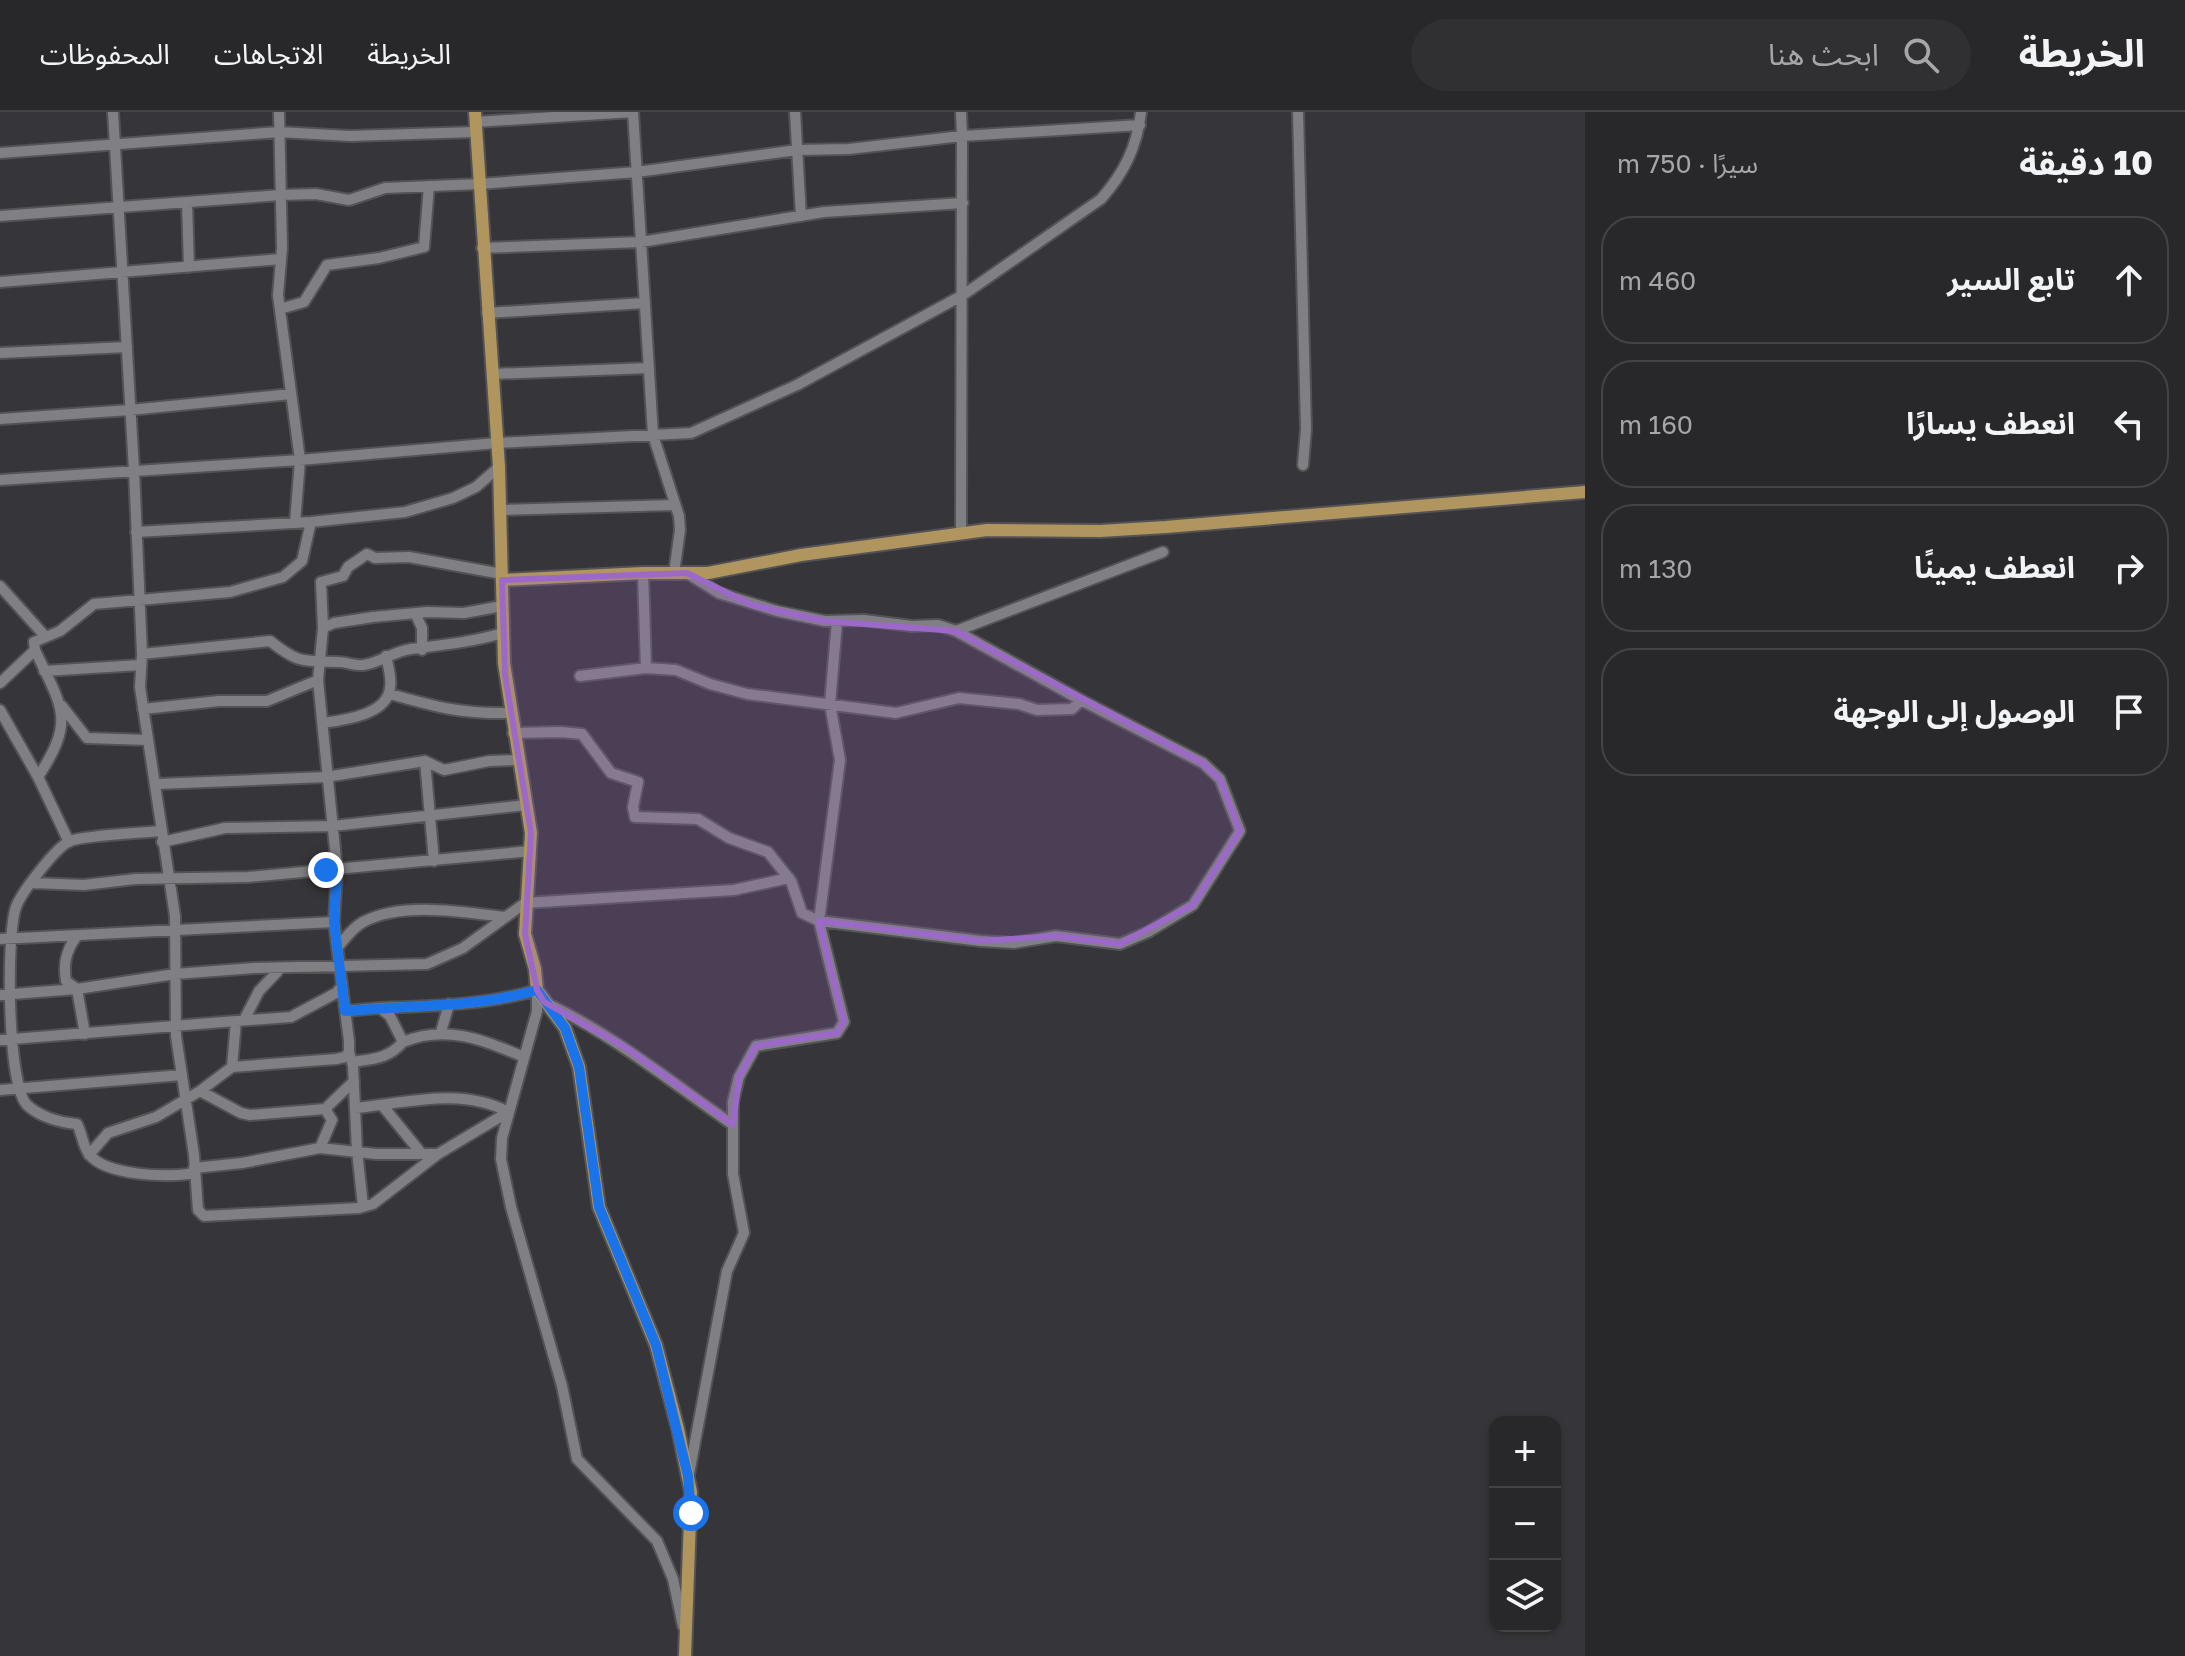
<!DOCTYPE html>
<html lang="ar">
<meta charset="utf-8">
<style>
body{margin:0;font-family:"Golos Text","Noto Sans Arabic",sans-serif;background:#303033;color:#f1f3f6;direction:rtl}
.controls{position:absolute;right:24px;bottom:24px;display:grid;overflow:hidden;border-radius:16px;box-shadow:0 2px 6px #0004}
.controls button{width:72px;height:72px;display:grid;place-items:center;padding:0;border:0;border-bottom:2px solid #444447;background:#28282b;color:#f1f3f6;font:40px sans-serif}
.stop{position:absolute;width:24px;height:24px;margin:-18px;border:6px solid #1a73e8;border-radius:50%;background:#fff}
.stop.end{background:#1a73e8;border-color:#fff;box-shadow:0 2px 8px #0008}
.list{margin:0;padding:0;list-style:none}
h2{display:flex;justify-content:space-between;align-items:center;height:104px;margin:0;padding:0 32px;font-size:34px}
h2 small{font-size:26px;font-weight:400;color:#a5a6a9}
.list li{display:grid;grid-template-columns:52px 1fr auto;gap:24px;align-items:center;box-sizing:border-box;height:128px;margin:0 16px 16px;padding:0 16px;border:2px solid #444447;border-radius:32px}
.list b{display:block;font-size:30px;white-space:nowrap}
.list em{font-size:26px;font-style:normal;color:#a5a6a9}
.icon{flex:none;width:44px;height:44px;fill:none;stroke:currentColor;stroke-width:2;stroke-linecap:round;stroke-linejoin:round}
.map{position:relative;flex:none;width:1585px;height:1544px;overflow:hidden;direction:ltr}
header{display:flex;align-items:center;gap:48px;box-sizing:border-box;height:112px;padding:0 40px;background:#28282b;border-bottom:2px solid #444447}
header strong{font-size:38px}
nav{display:flex;gap:44px;margin-inline-start:auto;font-size:28px}
.search{width:560px;height:72px;background:#303033;display:flex;align-items:center;gap:20px;box-sizing:border-box;padding:0 28px;border-radius:44px;color:#a5a6a9;font-size:30px}
main{display:flex}
aside{flex:1;background:#28282b}
.map>svg:first-child{display:block}
</style>
<header>
<strong>الخريطة</strong>
<div class="search"><svg class="icon" aria-label="search" viewBox="0 0 24 24"><circle cx="10" cy="10" r="6"/><path d="M15 15l6 6"/></svg>ابحث هنا</div>
<nav><a>الخريطة</a><a>الاتجاهات</a><a>المحفوظات</a></nav>
</header>
<main>
<aside>
<h2>10 دقيقة<small>سيرًا · 750 m</small></h2>
<ul class="list">
<li><svg class="icon" aria-label="ahead" viewBox="0 0 24 24"><path d="M12 20V5M6 11l6-6 6 6"/></svg><div><b>تابع السير</b></div><em>460 m</em></li>
<li><svg class="icon" aria-label="left" viewBox="0 0 24 24"><path d="M17 20v-9H6M10 6l-5 5 5 5"/></svg><div><b>انعطف يسارًا</b></div><em>160 m</em></li>
<li><svg class="icon" aria-label="right" viewBox="0 0 24 24"><path d="M7 20v-9h11M14 6l5 5-5 5"/></svg><div><b>انعطف يمينًا</b></div><em>130 m</em></li>
<li><svg class="icon" aria-label="arrive" viewBox="0 0 24 24"><path d="M6 21V4h12l-3 4 3 4H6"/></svg><div><b>الوصول إلى الوجهة</b></div></li>
</ul>
</aside>
<div class="map">
<svg width="1585" height="1544" viewBox="0 0 1585 1544">
<rect width="100%" height="100%" fill="#363539"/>
<g fill="none" stroke-linecap="round" stroke-linejoin="round">
<defs>
<path id="minor" d="M113,0L134,358L142,542L140,575L175,804L176,924L194,1043L198,1098L204,1104L359,1096L373,1092L438,1042
M279,0L282,136L278,183L300,348L295,411
M795,0L801,104
M1298,0L1306,317L1303,353
M475,10L633,0L653,323L679,404L680,418L674,461
M0,41L279,20L350,24L474,20
M187,90L189,155
M0,104L281,83L316,82L349,88L385,76L479,72L637,60L797,38L849,37L962,24L961,0
M482,136L641,130L824,100L963,91
M0,170L281,147
M280,197L304,190L327,153L379,146L424,135L429,74
M487,201L645,191
M0,241L127,235
M492,262L649,256
M0,307L130,298L291,282
M0,368L300,348L497,331L691,321L797,273L963,183L1101,87C1124,61 1137,35 1141,0
M501,398L675,393
M136,420L311,410L405,400L453,386L476,375L499,355
M961,421L962,24L1140,13
M687,461L719,481L777,499L825,509L864,508L912,514L938,513L956,519L1163,440
M0,474L45,524
M415,501L422,516V538
M323,516L334,511L373,505L427,500L464,501L502,494
M35,538C62,596 76,607 38,665
M142,542L270,529C299,552 303,549 339,550C346,550 356,554 363,553C380,551 394,539 411,537C443,533 472,530 503,521
M646,556L676,558L710,572L747,582L896,601L959,586L1019,592L1037,598L1072,597L1081,588
M44,559L140,553
M580,564L646,556L643,461
M0,571L35,538L34,530L60,519L94,492L230,480L283,465L302,449L311,410
M390,582C436,595 461,602 510,601
M62,594L87,626L148,628
M143,597L219,589H267L318,568
M0,598L38,665L69,730
M323,611C344,608 387,603 390,576C392,566 388,554 386,544
M513,621L561,620L582,622L611,661L638,670L633,695L635,705L698,707L729,726L768,740L791,769L802,801L819,809L981,829L1014,831L1056,824L1120,832L1148,820L1193,793L1240,719L1220,667L1203,651L1081,588L956,519
M425,649L434,749
M157,672L326,665L425,649L444,658L489,649L518,648
M160,719C141,721 85,723 70,729C56,735 21,781 16,795C6,823 7,972 27,993C40,1005 61,1011 77,1012C82,1021 83,1035 89,1042C105,1064 170,1066 194,1061
M162,730L225,716L333,714L526,693
M33,771L84,773L135,767L248,765L531,739
M76,825C66,839 63,852 66,869L77,877L85,922
M0,827L334,810
M337,836C345,827 352,816 363,810C401,789 464,800 505,805
M0,883L77,877L175,862L254,856L427,852L463,836L525,791L734,778L789,766
M548,892C615,924 672,971 733,1013
M380,896C433,894 486,893 537,878V899L502,1026L501,1047L511,1095L562,1274L577,1347L657,1429L673,1467L683,1514
M345,899L380,896L390,904L403,930C446,912 483,928 524,945
M244,908L259,879L281,856
M441,920L449,892
M0,928L236,909
M349,940L353,954L357,1039L363,1094
M352,950C373,947 388,947 403,930
M232,955L336,947L345,945L349,940V929L334,810L337,757L318,568L323,516L321,470L343,464L348,455L367,442L375,446L409,445L502,462
M0,978L182,963
M200,979L241,1001L250,1003L325,997L354,969
M382,993L421,1041
M356,996C406,991 462,975 508,1000
M320,1036L376,1042H438L508,1000
M89,1043L108,1021L156,1005L200,979L232,955L236,909L291,905L336,881L342,874
M194,1056L242,1051L320,1036L332,1008L325,997
M689,1362L727,1159L744,1121L733,1062V990L739,965L756,934L837,921L844,910L819,809L840,648L830,592L837,509"/>
<path id="major" d="M475,0L499,355L504,551L531,721L525,822L535,857L537,878L565,916L579,955L599,1095L656,1233L678,1317L691,1380L685,1544
M502,468L643,461H708L801,443L987,418L1100,419L1166,415L1585,380"/>
</defs>
<use href="#minor" stroke="#535255" stroke-width="14"/>
<use href="#major" stroke="#535255" stroke-width="16"/>
<use href="#minor" stroke="#807f83" stroke-width="10"/>
<use href="#major" stroke="#b0955e" stroke-width="12"/>
</g>
<g fill="none" stroke-linecap="round" stroke-linejoin="round">
<path stroke="#1a73e8" stroke-width="10" d="M326,758L337,757L334,810L345,899C409,893 475,896 537,878L565,916L579,955L599,1095L656,1233L688,1364L691,1401"/>
</g>
<path fill="#9d69c9" fill-opacity="0.2" stroke="#9d69c9" stroke-width="6" stroke-linejoin="round" d="M687,461L752,493L825,509L956,519L1203,651L1220,667L1240,719L1193,793L1120,832L1056,824L981,829L819,809L844,910L837,921L756,934L739,965L733,1013L623,934L544,890L537,878L525,822L531,721L505,563L502,468Z"/>
</svg>
<div class="controls">
<button>+</button>
<button>−</button>
<button><svg class="icon" aria-label="layers" viewBox="0 0 24 24"><path d="M12 4l9 5-9 5-9-5zM3 14l9 5 9-5"/></svg></button>
</div>
<div class="stop" style="left:691px;top:1401px"></div>
<div class="stop end" style="left:326px;top:758px"></div>
</div>
</main>
